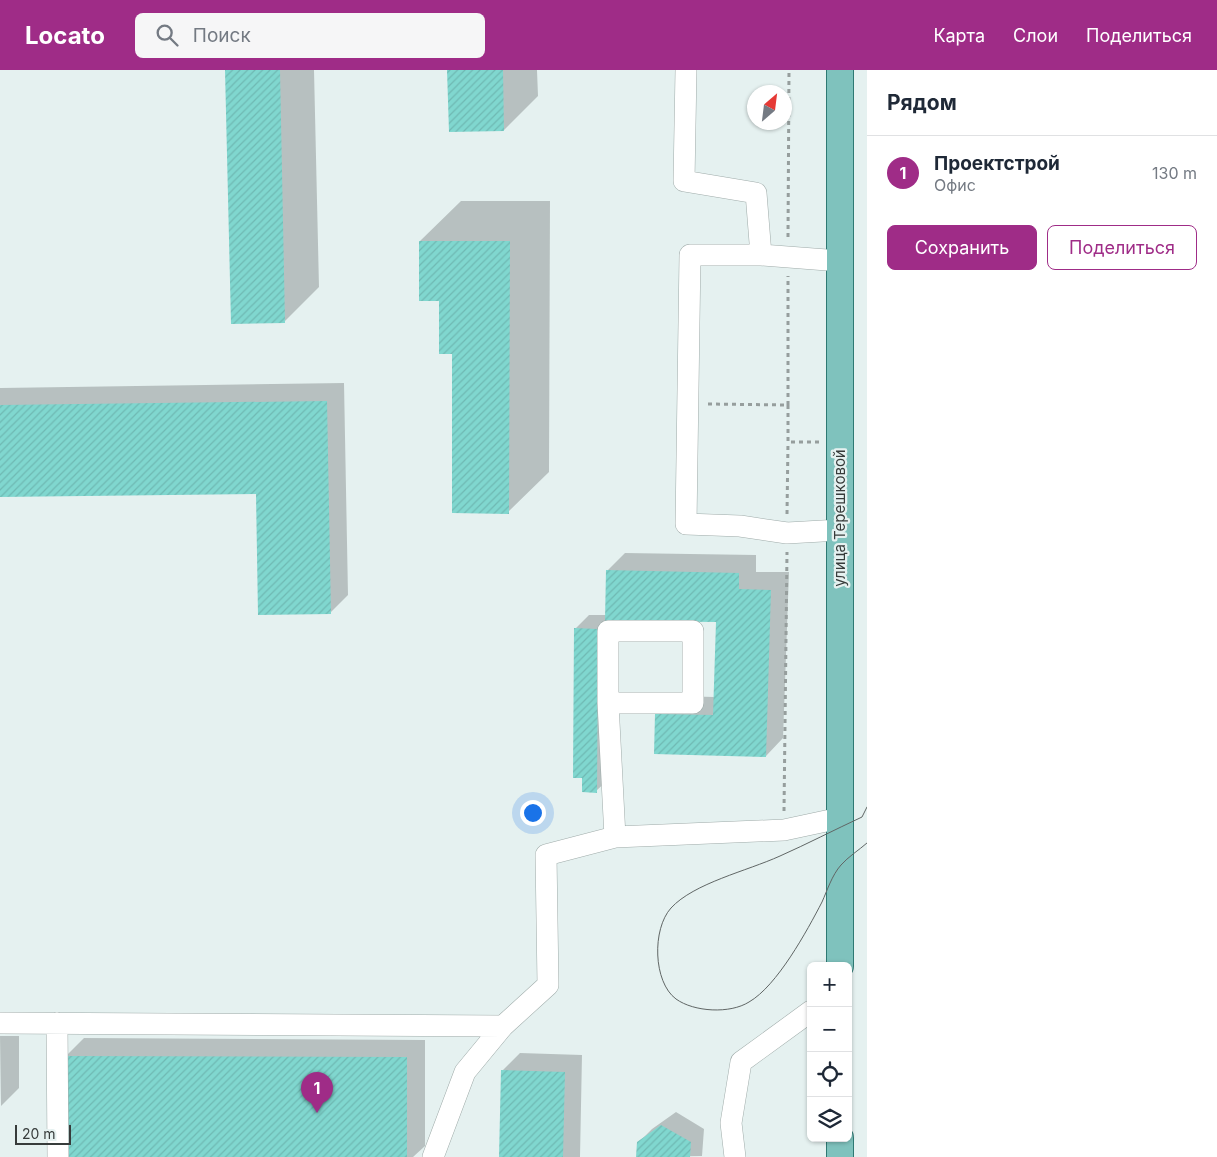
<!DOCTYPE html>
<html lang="ru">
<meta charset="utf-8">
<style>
body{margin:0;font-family:Inter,sans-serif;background:#f6f6f7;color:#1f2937}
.controls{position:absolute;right:15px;bottom:15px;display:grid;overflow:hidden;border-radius:8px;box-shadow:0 1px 4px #0004}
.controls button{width:45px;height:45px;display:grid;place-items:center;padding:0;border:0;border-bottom:1px solid #e0e1e3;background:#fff;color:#1f2937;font:25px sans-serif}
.compass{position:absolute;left:747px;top:15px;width:45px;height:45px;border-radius:50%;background:#fff;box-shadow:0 1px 4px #0004;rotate:28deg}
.scale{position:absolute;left:15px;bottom:12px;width:56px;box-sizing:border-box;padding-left:5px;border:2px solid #373c3b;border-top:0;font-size:14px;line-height:18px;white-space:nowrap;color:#373c3b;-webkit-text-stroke:4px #e5f1f0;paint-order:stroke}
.you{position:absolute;left:532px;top:742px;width:18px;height:18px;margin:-12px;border:4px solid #fff;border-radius:50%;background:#1a73e8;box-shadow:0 0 0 8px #1a73e833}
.badge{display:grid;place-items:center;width:32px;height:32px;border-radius:50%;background:#9f2c87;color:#fff;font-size:16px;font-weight:700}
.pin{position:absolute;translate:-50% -41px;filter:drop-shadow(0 1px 2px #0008)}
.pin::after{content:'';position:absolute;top:26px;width:18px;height:15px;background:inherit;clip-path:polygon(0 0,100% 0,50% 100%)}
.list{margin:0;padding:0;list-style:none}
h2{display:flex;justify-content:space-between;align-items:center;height:65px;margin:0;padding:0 20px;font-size:21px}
h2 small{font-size:16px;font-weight:400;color:#747a83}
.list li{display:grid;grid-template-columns:32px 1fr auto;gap:15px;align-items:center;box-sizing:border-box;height:75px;padding:0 20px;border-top:1px solid #e0e1e3}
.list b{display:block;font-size:19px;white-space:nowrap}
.list p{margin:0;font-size:16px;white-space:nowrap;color:#747a83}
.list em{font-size:16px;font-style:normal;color:#747a83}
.actions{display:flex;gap:10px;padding:15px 20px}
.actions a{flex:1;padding:11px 0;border:1px solid #9f2c87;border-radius:8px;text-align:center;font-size:18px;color:#9f2c87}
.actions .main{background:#9f2c87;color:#fff}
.icon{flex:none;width:28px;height:28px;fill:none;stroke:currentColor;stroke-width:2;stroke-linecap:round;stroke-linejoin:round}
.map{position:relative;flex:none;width:867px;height:1087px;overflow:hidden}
header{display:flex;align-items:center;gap:30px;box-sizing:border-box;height:70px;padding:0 25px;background:#9f2c87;color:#fff}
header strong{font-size:24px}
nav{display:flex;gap:28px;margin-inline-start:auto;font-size:18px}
.search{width:350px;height:45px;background:#f6f6f7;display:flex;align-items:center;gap:12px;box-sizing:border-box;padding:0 18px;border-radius:8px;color:#747a83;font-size:19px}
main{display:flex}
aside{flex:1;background:#fff}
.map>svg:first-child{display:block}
</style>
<header>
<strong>Locato</strong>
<div class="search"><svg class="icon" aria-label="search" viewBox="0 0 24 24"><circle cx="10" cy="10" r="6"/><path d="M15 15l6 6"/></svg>Поиск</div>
<nav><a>Карта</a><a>Слои</a><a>Поделиться</a></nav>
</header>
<main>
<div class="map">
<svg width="867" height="1087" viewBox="0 0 867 1087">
<defs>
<pattern id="building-hatch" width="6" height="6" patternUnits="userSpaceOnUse" patternTransform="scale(1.25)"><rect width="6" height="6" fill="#80d7cf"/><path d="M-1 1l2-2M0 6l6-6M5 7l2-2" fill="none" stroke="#6fb9b3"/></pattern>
</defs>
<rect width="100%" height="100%" fill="#e5f1f0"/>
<path fill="#0003" d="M226,0H314L319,217L285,251Z
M449,0H537L538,26L504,60Z
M461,131H550L549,402L508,442L454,283L441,230L420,171Z
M344,313L348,525L330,543L257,422L0,426V318Z
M625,483L756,485V502H789L783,668L766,686L656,644L674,626L715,627L717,551L611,549L610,708L596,721L583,707L575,559L589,545H606L607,501Z
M0,966H19V1018L1,1036Z
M84,968L425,970V1076L413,1087H66V986Z
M520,983L582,985L580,1087H500L502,1001Z
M676,1042L704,1059L702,1086L638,1087V1073L652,1059Z"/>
<path fill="url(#building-hatch)" d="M225,0H280L285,253L231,254Z
M447,0H503L504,61L449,62Z
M419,171H510L509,444L452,443V284H439V231H419Z
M327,331L331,544L258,545L256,424L0,427V335Z
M606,500L739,503V519L771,520L766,687L654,684L655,644L713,645L716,552L605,551Z
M574,558L598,559L597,723L582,722V708H573Z
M65,986L407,987V1087H65Z
M501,1000L565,1002L563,1087H499Z
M661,1055L691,1072L690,1087H636L637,1072Z"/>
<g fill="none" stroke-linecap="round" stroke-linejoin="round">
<defs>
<path id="minor" d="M686,0L684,111L756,123L761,185L840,191
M761,185H690L686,454L740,456L787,463L840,460
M608,633H693V561H608V633L615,767
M0,953L503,956
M57,953L58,1087
M433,1087L465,1002L503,956L548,915L546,785L615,767L784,760L840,748
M735,1087L731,1053L741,992L811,941"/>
<path id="major" d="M840,896V0
M840,1087V1068"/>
</defs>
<use href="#minor" stroke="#9faba9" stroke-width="22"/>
<use href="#major" stroke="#2e7973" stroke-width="28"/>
<path stroke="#969e9d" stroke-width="3" stroke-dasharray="4 4" stroke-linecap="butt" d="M788,167L789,0
M708,334L788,335V372H820
M788,335V206
M787,444L788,372
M784,741L787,482"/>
<use href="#minor" stroke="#fff" stroke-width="21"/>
<use href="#major" stroke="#7fc2bd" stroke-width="26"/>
<path stroke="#606665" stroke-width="1" d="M867,737L862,747C834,760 807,774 780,786C747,801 694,813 671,838C652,859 653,912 676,929C694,942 730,944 749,932C777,916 807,861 822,832C827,821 832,805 841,795C848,787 859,780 867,773"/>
</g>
<g text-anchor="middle" stroke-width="4.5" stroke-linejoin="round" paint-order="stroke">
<g font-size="15" fill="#373c3b" stroke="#e5f1f0">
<text transform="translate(840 448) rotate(-90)" y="5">улица Терешковой</text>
</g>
</g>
</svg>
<div class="controls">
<button>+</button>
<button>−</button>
<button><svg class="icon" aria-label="locate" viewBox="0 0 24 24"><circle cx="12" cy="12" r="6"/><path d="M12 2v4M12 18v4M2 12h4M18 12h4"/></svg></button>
<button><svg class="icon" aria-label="layers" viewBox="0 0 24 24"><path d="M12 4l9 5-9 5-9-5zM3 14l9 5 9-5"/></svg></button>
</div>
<svg class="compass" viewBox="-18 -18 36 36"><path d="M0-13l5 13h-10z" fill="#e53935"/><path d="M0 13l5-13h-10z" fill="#747a83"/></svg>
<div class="scale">20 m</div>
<div class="you"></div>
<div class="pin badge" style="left:317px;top:1043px">1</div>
</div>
<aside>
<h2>Рядом<small></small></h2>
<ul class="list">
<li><span class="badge">1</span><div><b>Проектстрой</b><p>Офис</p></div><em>130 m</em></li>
</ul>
<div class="actions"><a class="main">Сохранить</a><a>Поделиться</a></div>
</aside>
</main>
